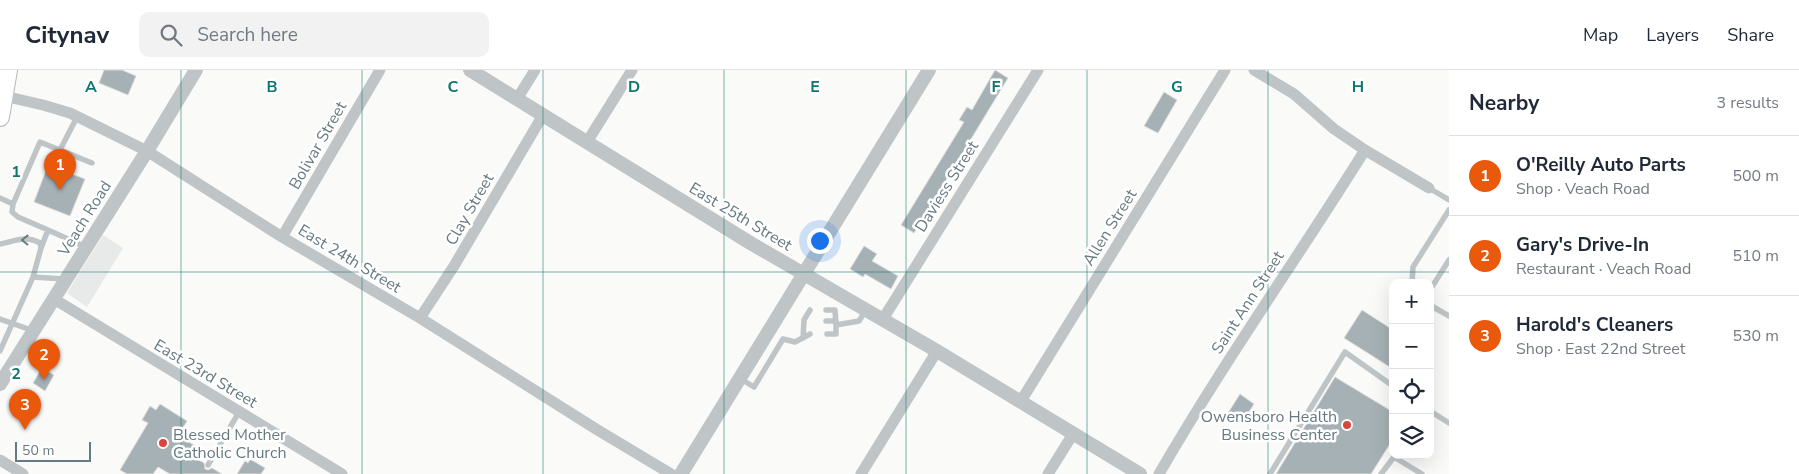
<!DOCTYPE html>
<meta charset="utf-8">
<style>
body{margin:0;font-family:"Nunito Sans",sans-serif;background:#f2f2f3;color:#1f2937}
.controls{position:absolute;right:15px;bottom:15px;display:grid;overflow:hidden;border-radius:10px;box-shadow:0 5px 20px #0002}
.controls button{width:45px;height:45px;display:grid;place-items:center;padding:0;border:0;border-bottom:1px solid #e0e1e3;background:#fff;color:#1f2937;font:25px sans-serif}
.scale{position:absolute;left:15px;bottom:12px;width:76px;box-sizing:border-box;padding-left:5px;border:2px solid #667a81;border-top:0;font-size:14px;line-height:18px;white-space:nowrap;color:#667a81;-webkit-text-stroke:4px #fff;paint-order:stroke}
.you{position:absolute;left:819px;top:170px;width:18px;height:18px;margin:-12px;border:4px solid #fff;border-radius:50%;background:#1a73e8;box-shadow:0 0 0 8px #1a73e833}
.badge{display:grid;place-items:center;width:32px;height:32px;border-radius:50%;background:#ea580c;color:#fff;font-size:16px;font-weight:700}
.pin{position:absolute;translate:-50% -41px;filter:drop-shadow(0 1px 2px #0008)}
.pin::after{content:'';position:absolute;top:26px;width:18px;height:15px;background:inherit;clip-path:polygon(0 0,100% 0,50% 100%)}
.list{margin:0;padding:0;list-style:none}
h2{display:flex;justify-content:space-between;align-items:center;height:65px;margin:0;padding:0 20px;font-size:21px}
h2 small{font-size:16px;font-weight:400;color:#747a83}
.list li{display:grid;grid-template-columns:32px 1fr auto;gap:15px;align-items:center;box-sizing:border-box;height:80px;padding:0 20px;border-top:1px solid #e0e1e3}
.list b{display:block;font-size:19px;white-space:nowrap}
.list p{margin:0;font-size:16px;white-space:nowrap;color:#747a83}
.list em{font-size:16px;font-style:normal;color:#747a83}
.icon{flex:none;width:28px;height:28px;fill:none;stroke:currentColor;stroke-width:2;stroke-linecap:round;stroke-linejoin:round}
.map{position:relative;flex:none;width:1449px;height:404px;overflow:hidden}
header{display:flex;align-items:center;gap:30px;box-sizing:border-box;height:70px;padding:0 25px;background:#fff;border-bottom:1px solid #e0e1e3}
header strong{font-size:24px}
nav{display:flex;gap:28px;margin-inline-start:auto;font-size:18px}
.search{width:350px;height:45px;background:#f2f2f3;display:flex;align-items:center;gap:12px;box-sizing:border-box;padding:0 18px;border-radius:10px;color:#747a83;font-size:19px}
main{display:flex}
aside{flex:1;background:#fff}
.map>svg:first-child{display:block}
</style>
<header>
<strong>Citynav</strong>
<div class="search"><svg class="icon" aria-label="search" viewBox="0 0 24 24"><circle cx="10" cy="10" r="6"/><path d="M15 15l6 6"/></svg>Search here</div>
<nav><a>Map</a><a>Layers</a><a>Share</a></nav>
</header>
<main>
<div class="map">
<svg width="1449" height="404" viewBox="0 0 1449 404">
<rect width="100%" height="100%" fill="#fafaf8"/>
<path fill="#e8eae9" d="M103,165L123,178L87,237L67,223Z"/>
<path fill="#a6b1b5" stroke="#dcdcda" d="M104,0H122L136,6L128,25L99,13Z
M995,0L1008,8L914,163L901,155L964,52L959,50L967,37L972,40Z
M1164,22L1177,30L1158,63L1144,56Z
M48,95L85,109L70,146L34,132Z
M864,176L877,184L872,191L898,206L891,219L865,204L863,207L850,199Z
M1362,240L1393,260V299L1344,268Z
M42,298L54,305L45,321L33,313Z
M1335,307L1393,342V352L1389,358L1393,360V369L1371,404H1276Z
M1240,324L1254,334L1242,353L1228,343Z
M160,334L187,351L178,366L203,380L197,389L204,393L205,399L208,400L212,398L222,404H170L158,397L153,404H127L120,400L148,353L142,350L150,336L156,340Z
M250,389L265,398L261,404H237L245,391L248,393Z"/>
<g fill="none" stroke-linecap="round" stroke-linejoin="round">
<defs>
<path id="primary" d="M0,47L8,0"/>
</defs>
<use href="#primary" stroke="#b3b9bc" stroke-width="20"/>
<path stroke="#bfc5c7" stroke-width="5.5" d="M60,80L77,47
M1429,118L1449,130
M0,128L13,134
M48,160L18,147L12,142L13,134L40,72L92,93
M0,174C15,171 26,165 40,173L41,178L33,207L0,281
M41,178L48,160L86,177
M33,207L64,209
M1412,213L1413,197L1449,140
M1430,220L1449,190
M1430,235L1449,246
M826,240H835L836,255
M0,249L34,261
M826,251H836
M827,264H836V255L859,251L866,240
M803,268L804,250L810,240
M741,309L754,317L783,269L795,272L810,264
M1430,341L1449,353
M208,395L239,342
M1270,404L1345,282L1393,316
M1381,404L1394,387L1422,404"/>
<path stroke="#bfc5c7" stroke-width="11" d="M1254,0L1294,24L1334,59L1365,80L1429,118
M0,25L43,35L70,43L147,81L282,167L420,248L596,359L671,404
M517,29L535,0
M587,72L632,0
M282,167L380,0
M54,229L342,404
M420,248L454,196L543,45
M883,249L1038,0
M1021,331L1225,0
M0,390L23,404
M861,404L937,281
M1048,404L1073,364
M1159,404C1223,293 1297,189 1365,80"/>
<path stroke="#bfc5c7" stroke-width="14" d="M470,0L752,174L937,281L1140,404
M0,314L147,81L196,0
M681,404L929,0"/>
<use href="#primary" stroke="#fff" stroke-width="18"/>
</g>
<defs><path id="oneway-chevron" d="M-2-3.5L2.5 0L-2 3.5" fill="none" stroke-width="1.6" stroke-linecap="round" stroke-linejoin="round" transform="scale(1.25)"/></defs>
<use stroke="#667a81" href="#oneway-chevron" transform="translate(25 170) rotate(-179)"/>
<path fill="none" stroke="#0f766e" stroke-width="1" stroke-opacity="0.55" d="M181,0V404M362,0V404M543,0V404M724,0V404M906,0V404M1087,0V404M1268,0V404M0,202H1449"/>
<g fill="#d8473a" stroke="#fff" stroke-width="2">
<circle cx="1347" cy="355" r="5"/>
<circle cx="163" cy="373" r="5"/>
</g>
<g text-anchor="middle" stroke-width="5" stroke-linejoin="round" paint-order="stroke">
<g font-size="16" fill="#667a81" stroke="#fff">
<text transform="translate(317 75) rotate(-60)" y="6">Bolivar Street</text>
<text transform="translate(946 116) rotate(-58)" y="6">Daviess Street</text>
<text transform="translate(469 139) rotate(-60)" y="6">Clay Street</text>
<text transform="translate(741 146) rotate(31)" y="6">East 25th Street</text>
<text transform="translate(84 148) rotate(-58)" y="6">Veach Road</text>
<text transform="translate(1109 157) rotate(-58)" y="6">Allen Street</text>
<text transform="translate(350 188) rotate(31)" y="6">East 24th Street</text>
<text transform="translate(1247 232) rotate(-57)" y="6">Saint Ann Street</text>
<text transform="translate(206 303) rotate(31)" y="6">East 23rd Street</text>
</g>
<g font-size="16" fill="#667a81" stroke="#fff" text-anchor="end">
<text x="1337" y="352">Owensboro Health<tspan x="1337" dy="18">Business Center</tspan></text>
<text x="173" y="370" text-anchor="start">Blessed Mother<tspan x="173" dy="18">Catholic Church</tspan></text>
</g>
</g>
<g font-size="16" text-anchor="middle" font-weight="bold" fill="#0f766e" stroke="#fff" stroke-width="5" stroke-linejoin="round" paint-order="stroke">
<text x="91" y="22">A</text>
<text x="272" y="22">B</text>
<text x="453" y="22">C</text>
<text x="634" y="22">D</text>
<text x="815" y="22">E</text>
<text x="996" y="22">F</text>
<text x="1177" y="22">G</text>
<text x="1358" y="22">H</text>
<text x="16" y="107">1</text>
<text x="16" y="309">2</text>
</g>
</svg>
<div class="controls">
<button>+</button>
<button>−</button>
<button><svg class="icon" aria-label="locate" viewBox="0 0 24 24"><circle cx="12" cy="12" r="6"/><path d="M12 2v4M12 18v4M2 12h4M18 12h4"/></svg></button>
<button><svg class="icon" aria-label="layers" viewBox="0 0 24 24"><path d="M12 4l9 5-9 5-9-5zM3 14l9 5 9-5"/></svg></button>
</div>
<div class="scale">50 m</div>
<div class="you"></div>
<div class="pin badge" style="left:60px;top:120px">1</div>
<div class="pin badge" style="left:44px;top:310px">2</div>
<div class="pin badge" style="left:25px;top:360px">3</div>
</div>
<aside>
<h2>Nearby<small>3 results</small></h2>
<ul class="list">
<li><span class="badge">1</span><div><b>O'Reilly Auto Parts</b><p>Shop · Veach Road</p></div><em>500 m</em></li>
<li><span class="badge">2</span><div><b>Gary's Drive-In</b><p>Restaurant · Veach Road</p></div><em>510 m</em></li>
<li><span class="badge">3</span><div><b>Harold's Cleaners</b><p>Shop · East 22nd Street</p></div><em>530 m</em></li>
</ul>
</aside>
</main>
